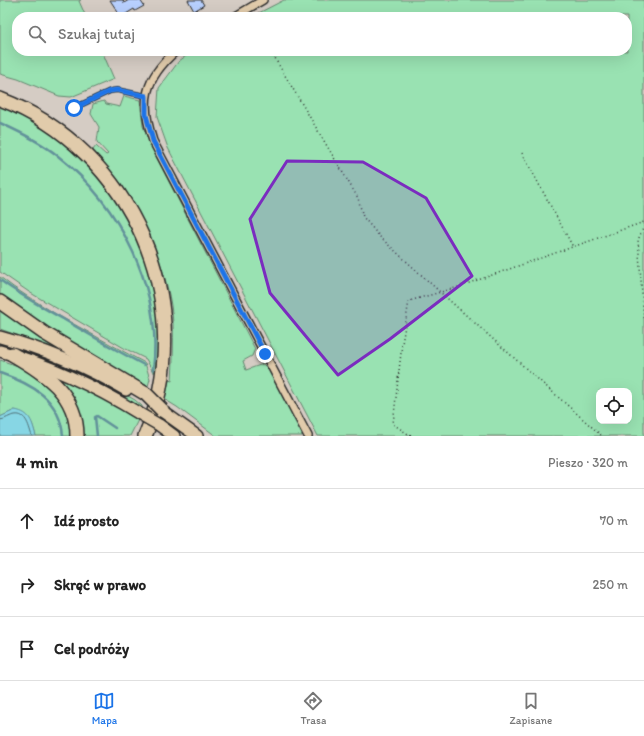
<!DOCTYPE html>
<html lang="pl">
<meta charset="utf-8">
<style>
body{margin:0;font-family:Itim,sans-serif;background:#f2f2f2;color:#222}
.controls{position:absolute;right:12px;bottom:12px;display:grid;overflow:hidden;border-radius:8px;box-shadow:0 4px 16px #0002}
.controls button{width:36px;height:36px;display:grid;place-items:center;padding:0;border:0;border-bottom:1px solid #e0e0e0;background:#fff;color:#222;font:20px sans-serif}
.stop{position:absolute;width:12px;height:12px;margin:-9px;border:3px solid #1a73e8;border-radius:50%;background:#fff}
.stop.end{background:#1a73e8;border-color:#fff;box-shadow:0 1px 4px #0008}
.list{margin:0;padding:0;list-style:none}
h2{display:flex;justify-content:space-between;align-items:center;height:52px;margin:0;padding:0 16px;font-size:17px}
h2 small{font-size:13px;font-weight:400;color:#767676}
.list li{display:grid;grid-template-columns:26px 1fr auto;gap:12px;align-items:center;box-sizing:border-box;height:64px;padding:0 16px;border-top:1px solid #e0e0e0}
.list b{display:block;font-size:15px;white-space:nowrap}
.list em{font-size:13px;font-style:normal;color:#767676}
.icon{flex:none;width:22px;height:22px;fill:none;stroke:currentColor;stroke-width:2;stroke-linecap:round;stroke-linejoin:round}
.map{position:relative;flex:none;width:644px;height:436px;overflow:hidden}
.search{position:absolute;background:#fff;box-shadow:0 4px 16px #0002;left:12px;right:12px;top:12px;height:44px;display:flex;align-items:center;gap:10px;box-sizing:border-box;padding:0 14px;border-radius:16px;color:#767676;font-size:15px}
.sheet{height:244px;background:#fff}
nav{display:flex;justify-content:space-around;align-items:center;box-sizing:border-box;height:56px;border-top:1px solid #e0e0e0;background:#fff;font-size:11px;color:#767676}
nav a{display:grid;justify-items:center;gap:2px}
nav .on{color:#1a73e8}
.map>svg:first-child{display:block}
</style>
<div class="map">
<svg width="644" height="436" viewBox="0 0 644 436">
<rect width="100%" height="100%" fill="#d5ccc4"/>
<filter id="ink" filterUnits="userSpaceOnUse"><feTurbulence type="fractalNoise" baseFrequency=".025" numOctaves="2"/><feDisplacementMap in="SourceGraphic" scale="8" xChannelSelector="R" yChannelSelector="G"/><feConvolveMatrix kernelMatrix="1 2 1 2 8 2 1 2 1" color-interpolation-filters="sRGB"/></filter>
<g filter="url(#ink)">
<path fill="#99e2b2" stroke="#62866e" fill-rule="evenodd" d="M0,0H81L79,1L86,17H17V51H102L114,79L71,97L59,96L18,79L0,74Z
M284,0H644V436H318L168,148L157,117L159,88L179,61L193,51H627V17H251ZM599,391H629V421H599Z
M124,96L140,100L143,126L151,147L255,349L252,356L243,361L246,370L263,364L268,369L302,433V436H216L177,407L164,399L169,380L172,381C173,362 174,342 173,323C170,276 147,224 122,185C114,173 102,161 93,150L96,146L106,155L108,154L97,142L99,127L91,114L93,104L104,101L106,104L120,107Z
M0,106C17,114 33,121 48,131C112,175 151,247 158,324C159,340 157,356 155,372H153L146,359L124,348L29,292L0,272Z
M0,277C17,291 37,302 56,314C86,331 115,347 145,363L150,379L148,386L109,367L68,343L0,297Z
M0,308L59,348L58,350L0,329Z
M0,341L54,359L107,384L135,400L142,406V408L0,346Z
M0,360L27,369L53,389L68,413L72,436H36L32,423L15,410L0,417Z
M63,379L127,411L126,413L138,420L130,436H81L60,383Z"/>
<path fill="#87d6e4" stroke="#62929a" d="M15,410C31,413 32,422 36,436H0V417Z"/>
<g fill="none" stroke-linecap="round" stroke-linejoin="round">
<path stroke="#506f75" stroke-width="1" d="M0,420C5,420 10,415 15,415C27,413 29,428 32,436"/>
<path stroke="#62929a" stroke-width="2.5" d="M0,123C20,132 41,142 58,156C120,205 163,289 153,370
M0,280C20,295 42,307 63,319C90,335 117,351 144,365
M0,373C32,384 60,399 63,436
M97,436L95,417L97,416L115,428"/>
</g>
<path fill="#b8d0fe" stroke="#2b2b2b" d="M110,0H123L124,3L129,0H140L144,6L135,11L134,9L121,17Z
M188,0H201L204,5L194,11Z"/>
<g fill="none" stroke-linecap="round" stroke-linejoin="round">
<defs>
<path id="service" d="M74,108L110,91L117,90L146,96"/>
<path id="minor" d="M234,17L263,0
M176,51C144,79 140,102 153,141L308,436"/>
<path id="primary" d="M0,337C44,349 87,367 126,390
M0,351C50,365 96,387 140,414
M162,411L197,436
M159,425L174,436"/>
<path id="motorway" d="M0,99C132,149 201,306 145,436
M0,302L44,333L146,394
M12,354C45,373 77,394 77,436"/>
</defs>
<use href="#service" stroke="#2b2b2b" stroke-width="6"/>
<use href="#minor" stroke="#2b2b2b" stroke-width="10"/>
<use href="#primary" stroke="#2b2b2b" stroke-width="14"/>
<use href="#motorway" stroke="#2b2b2b" stroke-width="16"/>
<path stroke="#2b2b2b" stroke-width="1.5" stroke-dasharray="1 3" stroke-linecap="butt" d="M258,17L259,10
M272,51L277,62L358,198L363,217L381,238L440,292L602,436
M522,153L573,247
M644,226L638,240L644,320
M411,436L393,424L402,344L409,301L455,288L644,222"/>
<use href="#service" stroke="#e1cbab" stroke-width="3.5"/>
<use href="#minor" stroke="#e1cbab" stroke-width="7"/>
<use href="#primary" stroke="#e1cbab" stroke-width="11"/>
<use href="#motorway" stroke="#e1cbab" stroke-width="13"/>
<defs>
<path id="primary-bridge" d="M140,414L159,425"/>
<path id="motorway-bridge" d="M146,394L162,410"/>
</defs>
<use href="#primary-bridge" stroke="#2b2b2b" stroke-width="14" stroke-linecap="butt"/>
<use href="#motorway-bridge" stroke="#2b2b2b" stroke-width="16" stroke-linecap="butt"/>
<use href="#primary-bridge" stroke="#e1cbab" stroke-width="11"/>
<use href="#motorway-bridge" stroke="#e1cbab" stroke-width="13"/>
</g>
</g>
<g fill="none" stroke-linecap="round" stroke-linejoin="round" filter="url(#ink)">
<path stroke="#1a73e8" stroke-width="5" d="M74,108L110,91L117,90L146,96V115L153,141L265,354"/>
</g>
<path fill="#7b2cbf" fill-opacity="0.2" stroke="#7b2cbf" stroke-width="3" stroke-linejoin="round" d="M287,161L363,162L426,198L472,276L390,339L338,375L270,293L250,219Z"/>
</svg>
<div class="controls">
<button><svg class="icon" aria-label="locate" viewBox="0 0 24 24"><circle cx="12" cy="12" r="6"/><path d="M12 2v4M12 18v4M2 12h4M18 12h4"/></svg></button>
</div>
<div class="stop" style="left:74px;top:108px"></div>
<div class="stop end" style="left:265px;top:354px"></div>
<div class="search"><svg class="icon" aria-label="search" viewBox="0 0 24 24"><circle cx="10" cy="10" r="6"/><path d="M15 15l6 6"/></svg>Szukaj tutaj</div>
</div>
<section class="sheet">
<h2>4 min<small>Pieszo · 320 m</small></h2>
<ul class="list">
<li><svg class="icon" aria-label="ahead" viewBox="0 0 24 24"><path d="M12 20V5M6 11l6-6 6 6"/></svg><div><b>Idź prosto</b></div><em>70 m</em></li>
<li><svg class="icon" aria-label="right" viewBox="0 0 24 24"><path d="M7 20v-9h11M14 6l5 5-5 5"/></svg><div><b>Skręć w prawo</b></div><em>250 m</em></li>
<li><svg class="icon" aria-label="arrive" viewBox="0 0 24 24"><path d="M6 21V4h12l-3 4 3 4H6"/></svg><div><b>Cel podróży</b></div></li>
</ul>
</section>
<nav>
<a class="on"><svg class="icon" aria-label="map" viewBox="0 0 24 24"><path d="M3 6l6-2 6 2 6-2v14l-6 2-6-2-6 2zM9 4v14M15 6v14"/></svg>Mapa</a>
<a><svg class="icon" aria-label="directions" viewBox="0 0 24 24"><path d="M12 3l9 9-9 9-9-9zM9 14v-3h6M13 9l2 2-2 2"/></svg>Trasa</a>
<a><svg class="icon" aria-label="saved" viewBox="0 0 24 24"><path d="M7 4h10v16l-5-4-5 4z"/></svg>Zapisane</a>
</nav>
